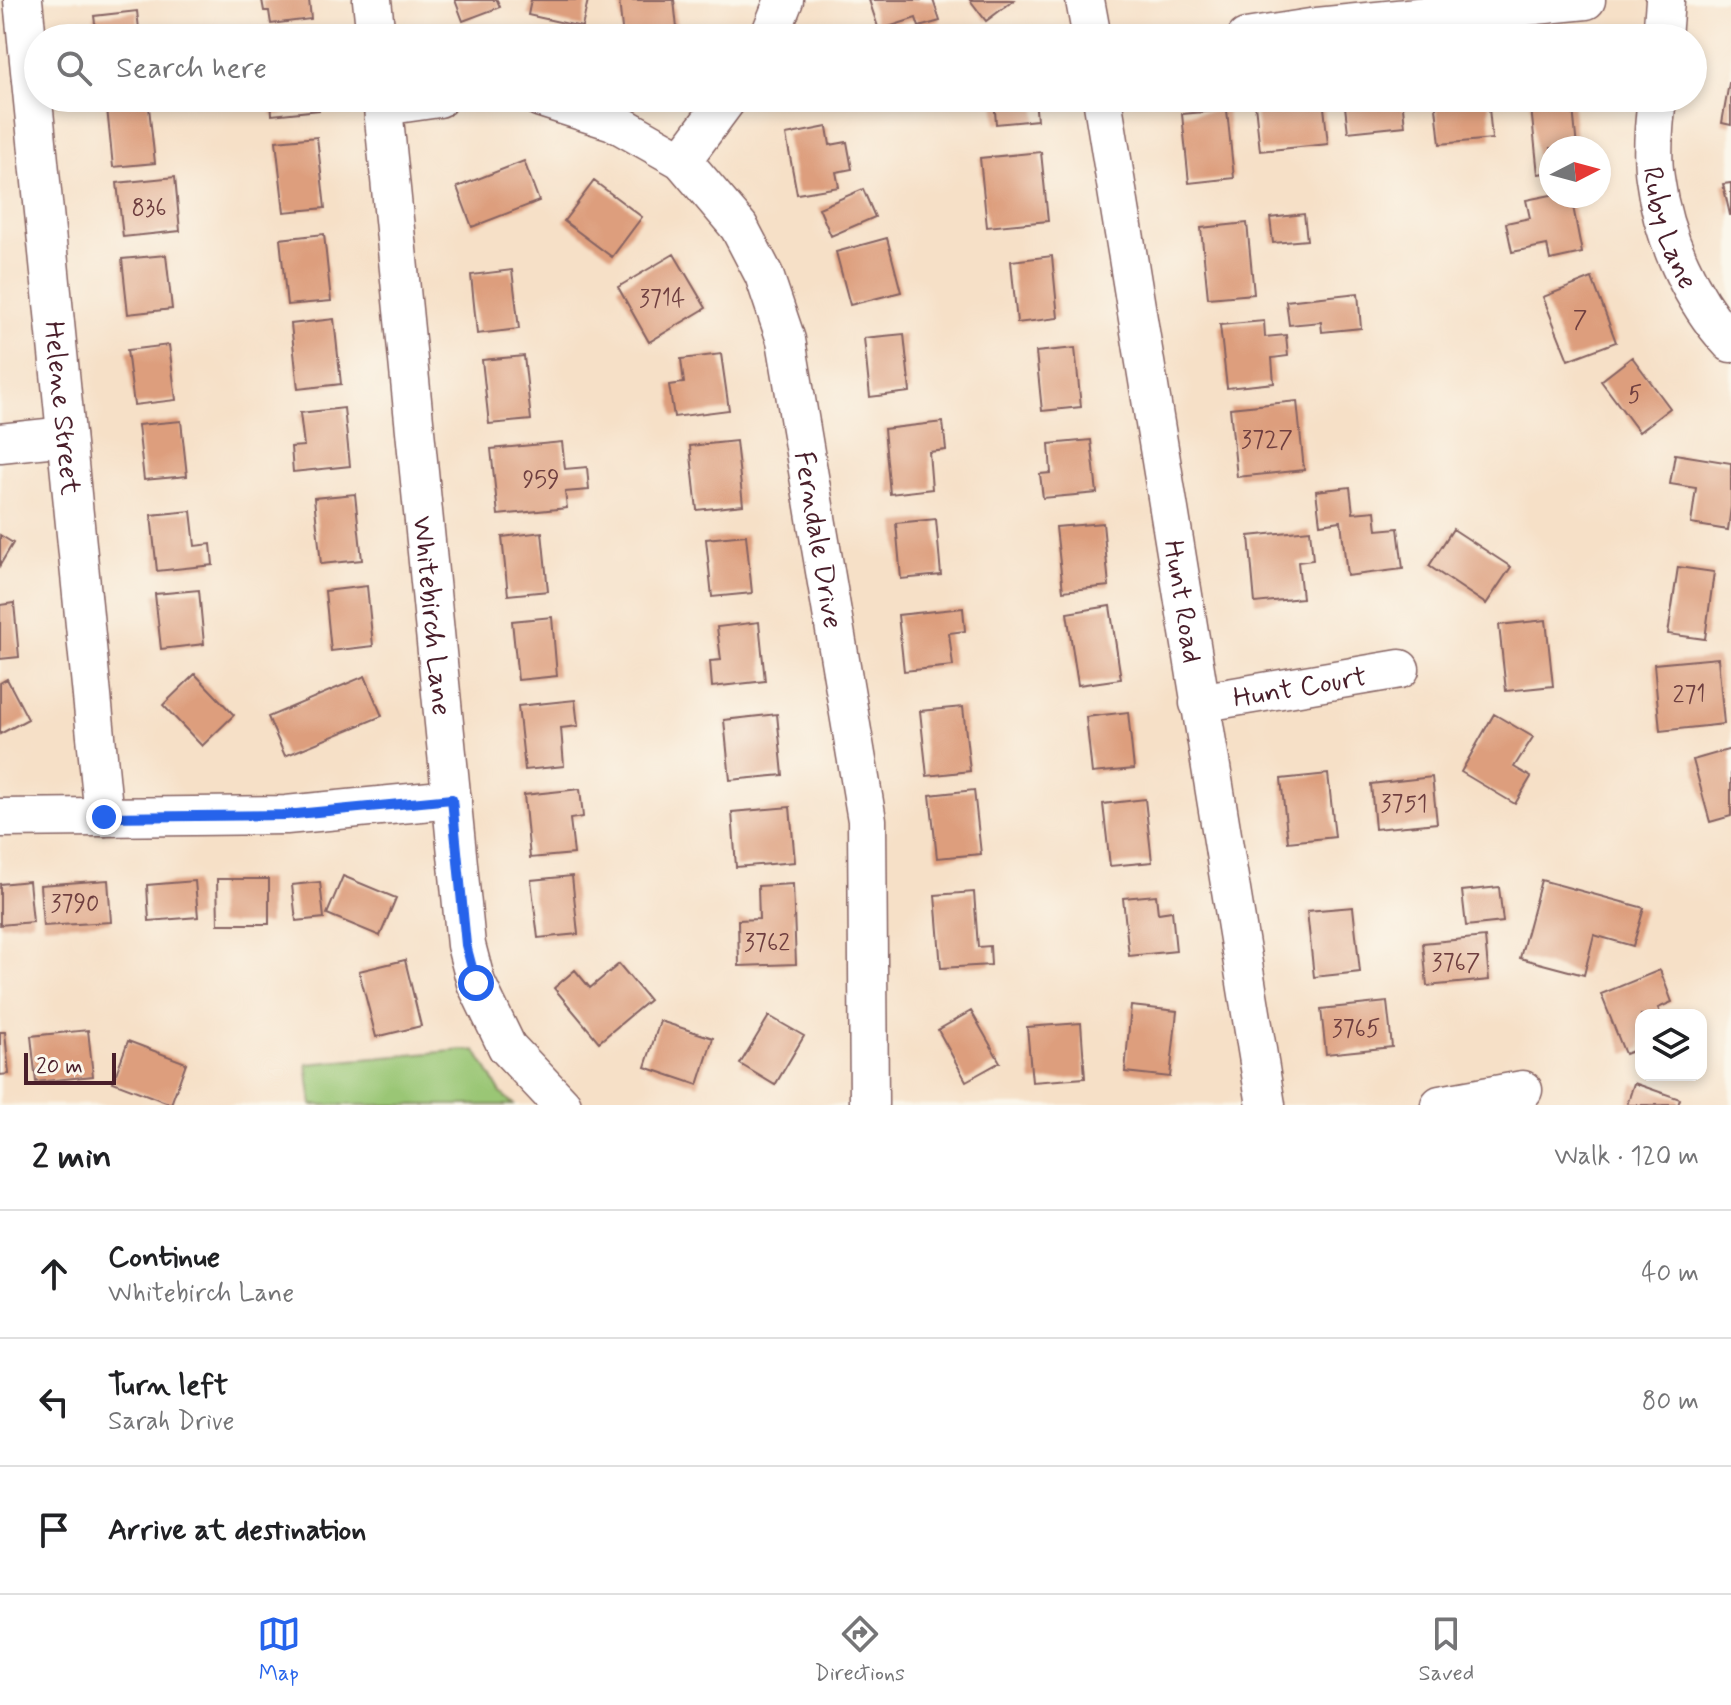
<!DOCTYPE html>
<meta charset="utf-8">
<style>
body{margin:0;font-family:Mynerve,sans-serif;background:#f6f6f6;color:#202124}
.controls{position:absolute;right:24px;bottom:24px;display:grid;overflow:hidden;border-radius:16px;box-shadow:0 4px 12px #0003}
.controls button{width:72px;height:72px;display:grid;place-items:center;padding:0;border:0;border-bottom:2px solid #e0e0e0;background:#fff;color:#202124;font:40px sans-serif}
.compass{position:absolute;left:1539px;top:136px;width:72px;height:72px;border-radius:50%;background:#fff;box-shadow:0 4px 12px #0003;rotate:84deg}
.scale{position:absolute;left:24px;bottom:20px;width:92px;box-sizing:border-box;padding-left:8px;border:4px solid #4a1f2b;border-top:0;font-size:22px;line-height:28px;white-space:nowrap;color:#4a1f2b;-webkit-text-stroke:6px #fbf7ec;paint-order:stroke}
.stop{position:absolute;width:24px;height:24px;margin:-18px;border:6px solid #2563eb;border-radius:50%;background:#fff}
.stop.end{background:#2563eb;border-color:#fff;box-shadow:0 2px 8px #0008}
.list{margin:0;padding:0;list-style:none}
h2{display:flex;justify-content:space-between;align-items:center;height:104px;margin:0;padding:0 32px;font-size:34px}
h2 small{font-size:26px;font-weight:400;color:#757577}
.list li{display:grid;grid-template-columns:52px 1fr auto;gap:24px;align-items:center;box-sizing:border-box;height:128px;padding:0 32px;border-top:2px solid #e0e0e0}
.list b{display:block;font-size:30px;white-space:nowrap}
.list p{margin:0;font-size:26px;white-space:nowrap;color:#757577}
.list em{font-size:26px;font-style:normal;color:#757577}
.icon{flex:none;width:44px;height:44px;fill:none;stroke:currentColor;stroke-width:2;stroke-linecap:round;stroke-linejoin:round}
.map{position:relative;flex:none;width:1731px;height:1105px;overflow:hidden}
.search{position:absolute;background:#fff;box-shadow:0 4px 12px #0003;left:24px;right:24px;top:24px;height:88px;display:flex;align-items:center;gap:20px;box-sizing:border-box;padding:0 28px;border-radius:44px;color:#757577;font-size:30px}
.sheet{height:488px;background:#fff}
nav{display:flex;justify-content:space-around;align-items:center;box-sizing:border-box;height:112px;border-top:2px solid #e0e0e0;background:#fff;font-size:22px;color:#757577}
nav a{display:grid;justify-items:center;gap:4px}
nav .on{color:#2563eb}
.map>svg:first-child{display:block}
</style>
<div class="map">
<svg width="1731" height="1105" viewBox="0 0 1731 1105">
<rect width="100%" height="100%" fill="#fbf7ec"/>
<filter id="ink" filterUnits="userSpaceOnUse"><feTurbulence type="fractalNoise" baseFrequency=".0125" numOctaves="2"/><feDisplacementMap in="SourceGraphic" scale="16" xChannelSelector="R" yChannelSelector="G"/><feConvolveMatrix kernelMatrix="1 2 1 2 8 2 1 2 1" color-interpolation-filters="sRGB"/></filter>
<filter id="wash" filterUnits="userSpaceOnUse"><feTurbulence type="fractalNoise" baseFrequency=".006" numOctaves="4" result="noise"/><feDisplacementMap in="SourceGraphic" scale="32" xChannelSelector="R" yChannelSelector="G"/><feGaussianBlur stdDeviation="1.8" result="paint"/><feColorMatrix in="noise" values="0 0 0 0 0 0 0 0 0 0 0 0 0 0 0 0 0 1.4 0 .05"/><feComposite in="paint" operator="in"/></filter>
<g filter="url(#wash)">
<rect width="100%" height="100%" fill="#f6e0c7"/>
<path fill="#9ac674" stroke="#727250" stroke-width="2" d="M464,1050L476,1051L501,1093L514,1105H312L307,1064Z"/>
<g id="blocks">
<path fill="#dd9e7d" d="M262,0H309L311,19L271,24L269,11H264Z
M455,0H497L500,7L463,21Z
M531,0H588L582,27L528,15Z
M619,0H674L678,38H623Z
M869,0H933L940,21L919,27L916,18L879,30Z
M970,0H1014L986,21Z
M137,11L140,38H97L94,16Z
M1729,83H1731V125L1722,123Z
M106,98H148L155,163L113,167Z
M271,98H317L319,110L272,115Z
M994,98H1035L1037,120L996,124Z
M1323,98L1328,144L1260,151L1255,104Z
M1344,98H1402L1405,126L1348,132Z
M1435,98H1488L1492,139L1440,144Z
M1530,98H1572L1577,148H1551V172L1538,174Z
M1227,110L1234,178L1189,183L1182,114Z
M827,127L830,145L847,142L852,169L836,172L839,187L797,194L786,135Z
M317,137L325,208L284,212L276,141Z
M1041,152L1048,221L987,227L980,158Z
M524,161L539,201L472,227L457,187Z
M175,177L180,231L123,237L117,183Z
M594,181L642,217L612,257L564,221Z
M1731,183V215H1730L1723,184Z
M863,189L875,217L831,236L819,208Z
M1551,195L1571,196L1582,253L1550,260L1547,245L1512,252L1506,223L1530,218L1526,200Z
M1304,214L1307,240L1273,243L1270,218Z
M1247,223L1254,294L1208,298L1201,228Z
M324,234L331,301L287,305L280,239Z
M887,238L901,292L850,305L836,252Z
M674,254L706,308L649,342L618,287Z
M166,255L172,309L128,314L122,259Z
M1052,256L1058,318L1017,323L1011,261Z
M512,270L519,329L477,334L471,275Z
M1592,278L1616,342L1568,360L1543,297Z
M1358,293L1361,328L1322,332L1321,322L1289,325L1286,301Z
M334,319L341,384L298,389L291,324Z
M1264,321L1265,337L1286,335L1288,356L1272,358L1274,383L1227,388L1220,325Z
M904,334L910,392L870,397L864,338Z
M169,345L176,400L134,405L127,350Z
M1075,348L1081,407L1042,411L1036,352Z
M721,354L729,410L674,417L669,385L684,383L681,359Z
M524,356L531,420L489,424L482,360Z
M1632,357L1670,408L1639,432L1601,381Z
M1297,401L1304,470L1237,477L1230,408Z
M344,408L350,466L293,472L291,447L304,446L300,413Z
M181,421L187,476L144,480L138,425Z
M943,422L946,450L929,452L932,489L890,494L884,429Z
M1091,440L1097,493L1043,498L1040,474L1051,473L1049,444Z
M736,441L743,505L697,510L690,446Z
M562,442L565,469L587,467L589,490L565,492L567,508L498,515L491,449Z
M1675,454L1731,463V507L1728,530L1691,524L1696,488L1670,484Z
M1350,487L1353,513L1375,511L1377,530L1398,528L1403,569L1347,576L1341,521L1320,524L1316,491Z
M355,494L362,560L321,564L314,498Z
M191,511L195,546L211,544L213,565L157,571L151,515Z
M936,519L941,575L901,579L896,523Z
M1103,523L1109,586L1063,591L1056,527Z
M1453,529L1511,567L1486,604L1429,566Z
M1310,530L1313,560L1298,562L1302,598L1255,603L1249,536Z
M542,532L548,591L508,595L502,537Z
M0,535L13,543L0,565Z
M746,535L752,593L712,597L706,539Z
M1678,567L1714,572L1705,639L1668,634Z
M367,586L373,646L331,651L325,591Z
M199,590L204,644L161,649L155,594Z
M14,603L19,657L0,659V605Z
M1110,606L1121,679L1078,685L1067,613Z
M963,608L965,631L949,633L953,666L904,671L898,615Z
M552,617L557,676L518,680L512,621Z
M1546,620L1553,686L1506,691L1499,625Z
M759,622L765,681L712,687L710,661L721,660L717,627Z
M1718,658L1724,724L1660,731L1654,664Z
M195,674L234,715L202,746L163,705Z
M365,676L382,716L285,756L268,717Z
M7,679L28,719L0,734V683Z
M575,700L578,726L561,728L564,766L525,770L518,706Z
M963,707L970,771L927,776L920,711Z
M1128,712L1134,769L1092,773L1086,717Z
M777,714L783,775L730,780L724,720Z
M1494,714L1533,737L1514,767L1531,777L1515,804L1461,772Z
M1731,749V816L1710,822L1693,760Z
M1328,774L1335,837L1288,842L1281,779Z
M1432,777L1437,823L1375,829L1371,784Z
M580,789L583,817L570,819L574,854L530,858L524,795Z
M974,790L981,854L937,858L930,795Z
M1145,799L1152,862L1110,866L1103,804Z
M790,807L795,862L736,867L732,812Z
M343,876L396,898L380,936L327,914Z
M572,876L578,934L538,938L531,880Z
M217,879H269V924H218Z
M108,880L111,922L43,926L40,885Z
M1541,880L1644,908L1633,946L1594,935L1584,975L1520,958Z
M29,881L33,922L0,925V884Z
M195,881L198,917L149,921L147,885Z
M320,882L324,918L296,921L292,885Z
M793,884L796,964L739,966L738,920L759,919L758,886Z
M1499,887L1503,922L1466,926L1462,891Z
M974,892L978,947L990,946L991,965L941,968L935,895Z
M1156,895L1158,913L1172,911L1176,951L1129,956L1123,898Z
M1353,907L1360,972L1314,977L1307,911Z
M1485,937L1489,980L1427,986L1423,943Z
M405,960L421,1026L376,1037L359,971Z
M619,964L649,1000L599,1042L554,988L575,970L590,988Z
M1660,970L1672,1002L1658,1008L1661,1015H1641V1048L1625,1054L1601,994Z
M1387,1002L1392,1047L1326,1054L1321,1009Z
M1131,1006L1177,1011L1170,1077L1125,1072Z
M971,1011L1000,1062L966,1081L938,1030Z
M769,1016L804,1036L775,1085L740,1064Z
M660,1021L713,1038L698,1085L645,1067Z
M1081,1023L1085,1078L1032,1082L1027,1027Z
M88,1030L93,1076L36,1082L31,1036Z
M0,1032H5L9,1074L0,1075Z
M128,1041L186,1063L171,1104L113,1082Z
M1634,1083L1680,1099L1678,1105H1627Z"/>
</g>
</g>
<g filter="url(#ink)">
<use href="#blocks" fill-opacity="0" stroke="#866362" stroke-width="2"/>
<g fill="none" stroke-linecap="round" stroke-linejoin="round">
<defs>
<g id="street">
<path id="s1" d="M23,0L104,817"/>
<path d="M372,0L376,38"/>
<path d="M1085,0L1092,38"/>
<path d="M769,38L784,0"/>
<path d="M1246,38L1317,27L1586,0"/>
<path d="M1662,38L1665,0"/>
<path id="s2" d="M382,98L466,945L476,983L507,1047L562,1105"/>
<path id="s3" d="M541,98L613,121L682,160L739,227L764,275L786,340L867,820L869,1105"/>
<path id="s4" d="M1102,98L1266,1105"/>
<path id="s5" d="M1657,98C1654,123 1651,153 1655,178C1662,236 1691,300 1731,343"/>
<path d="M383,106L439,98"/>
<path d="M682,160L728,98"/>
<path d="M0,443L66,436"/>
<path id="s6" d="M1199,703L1400,669"/>
<path d="M0,818L286,815L452,799"/>
<path d="M1440,1105L1523,1090"/>
</g>
</defs>
<use href="#street" stroke="#866362" stroke-width="41"/>
<use href="#street" stroke="#fff" stroke-width="38"/>
</g>
</g>
<g fill="none" stroke-linecap="round" stroke-linejoin="round" filter="url(#ink)">
<path stroke="#2563eb" stroke-width="10" d="M104,817L286,815L452,799L466,945L476,983"/>
</g>
<g text-anchor="middle" stroke-width="6" stroke-linejoin="round" paint-order="stroke">
<g font-size="24" fill="#6f3f40">
<text x="149" y="215">836</text>
<text x="662" y="306">3714</text>
<text x="1580" y="327">7</text>
<text x="1635" y="402">5</text>
<text x="1267" y="447">3727</text>
<text x="541" y="487">959</text>
<text x="1689" y="702">271</text>
<text x="1404" y="811">3751</text>
<text x="75" y="911">3790</text>
<text x="767" y="950">3762</text>
<text x="1456" y="970">3767</text>
<text x="1356" y="1036">3765</text>
</g>
<g font-size="28" fill="#4a1f2b" stroke="#fbf7ec">
<text dy="10" stroke="none"><textPath href="#s5" startOffset="132">Ruby Lane</textPath></text>
<text dy="10" stroke="none"><textPath href="#s1" startOffset="410">Helene Street</textPath></text>
<text dy="10" stroke="none"><textPath href="#s3" startOffset="568">Ferndale Drive</textPath></text>
<text dy="10" stroke="none"><textPath href="#s4" startOffset="510">Hunt Road</textPath></text>
<text dy="10" stroke="none"><textPath href="#s2" startOffset="520">Whitebirch Lane</textPath></text>
<text dy="10" stroke="none"><textPath href="#s6" startOffset="102">Hunt Court</textPath></text>
</g>
</g>
</svg>
<div class="controls">
<button><svg class="icon" aria-label="layers" viewBox="0 0 24 24"><path d="M12 4l9 5-9 5-9-5zM3 14l9 5 9-5"/></svg></button>
</div>
<svg class="compass" viewBox="-18 -18 36 36"><path d="M0-13l5 13h-10z" fill="#e53935"/><path d="M0 13l5-13h-10z" fill="#757577"/></svg>
<div class="scale">20 m</div>
<div class="stop" style="left:476px;top:983px"></div>
<div class="stop end" style="left:104px;top:817px"></div>
<div class="search"><svg class="icon" aria-label="search" viewBox="0 0 24 24"><circle cx="10" cy="10" r="6"/><path d="M15 15l6 6"/></svg>Search here</div>
</div>
<section class="sheet">
<h2>2 min<small>Walk · 120 m</small></h2>
<ul class="list">
<li><svg class="icon" aria-label="ahead" viewBox="0 0 24 24"><path d="M12 20V5M6 11l6-6 6 6"/></svg><div><b>Continue</b><p>Whitebirch Lane</p></div><em>40 m</em></li>
<li><svg class="icon" aria-label="left" viewBox="0 0 24 24"><path d="M17 20v-9H6M10 6l-5 5 5 5"/></svg><div><b>Turn left</b><p>Sarah Drive</p></div><em>80 m</em></li>
<li><svg class="icon" aria-label="arrive" viewBox="0 0 24 24"><path d="M6 21V4h12l-3 4 3 4H6"/></svg><div><b>Arrive at destination</b></div></li>
</ul>
</section>
<nav>
<a class="on"><svg class="icon" aria-label="map" viewBox="0 0 24 24"><path d="M3 6l6-2 6 2 6-2v14l-6 2-6-2-6 2zM9 4v14M15 6v14"/></svg>Map</a>
<a><svg class="icon" aria-label="directions" viewBox="0 0 24 24"><path d="M12 3l9 9-9 9-9-9zM9 14v-3h6M13 9l2 2-2 2"/></svg>Directions</a>
<a><svg class="icon" aria-label="saved" viewBox="0 0 24 24"><path d="M7 4h10v16l-5-4-5 4z"/></svg>Saved</a>
</nav>
